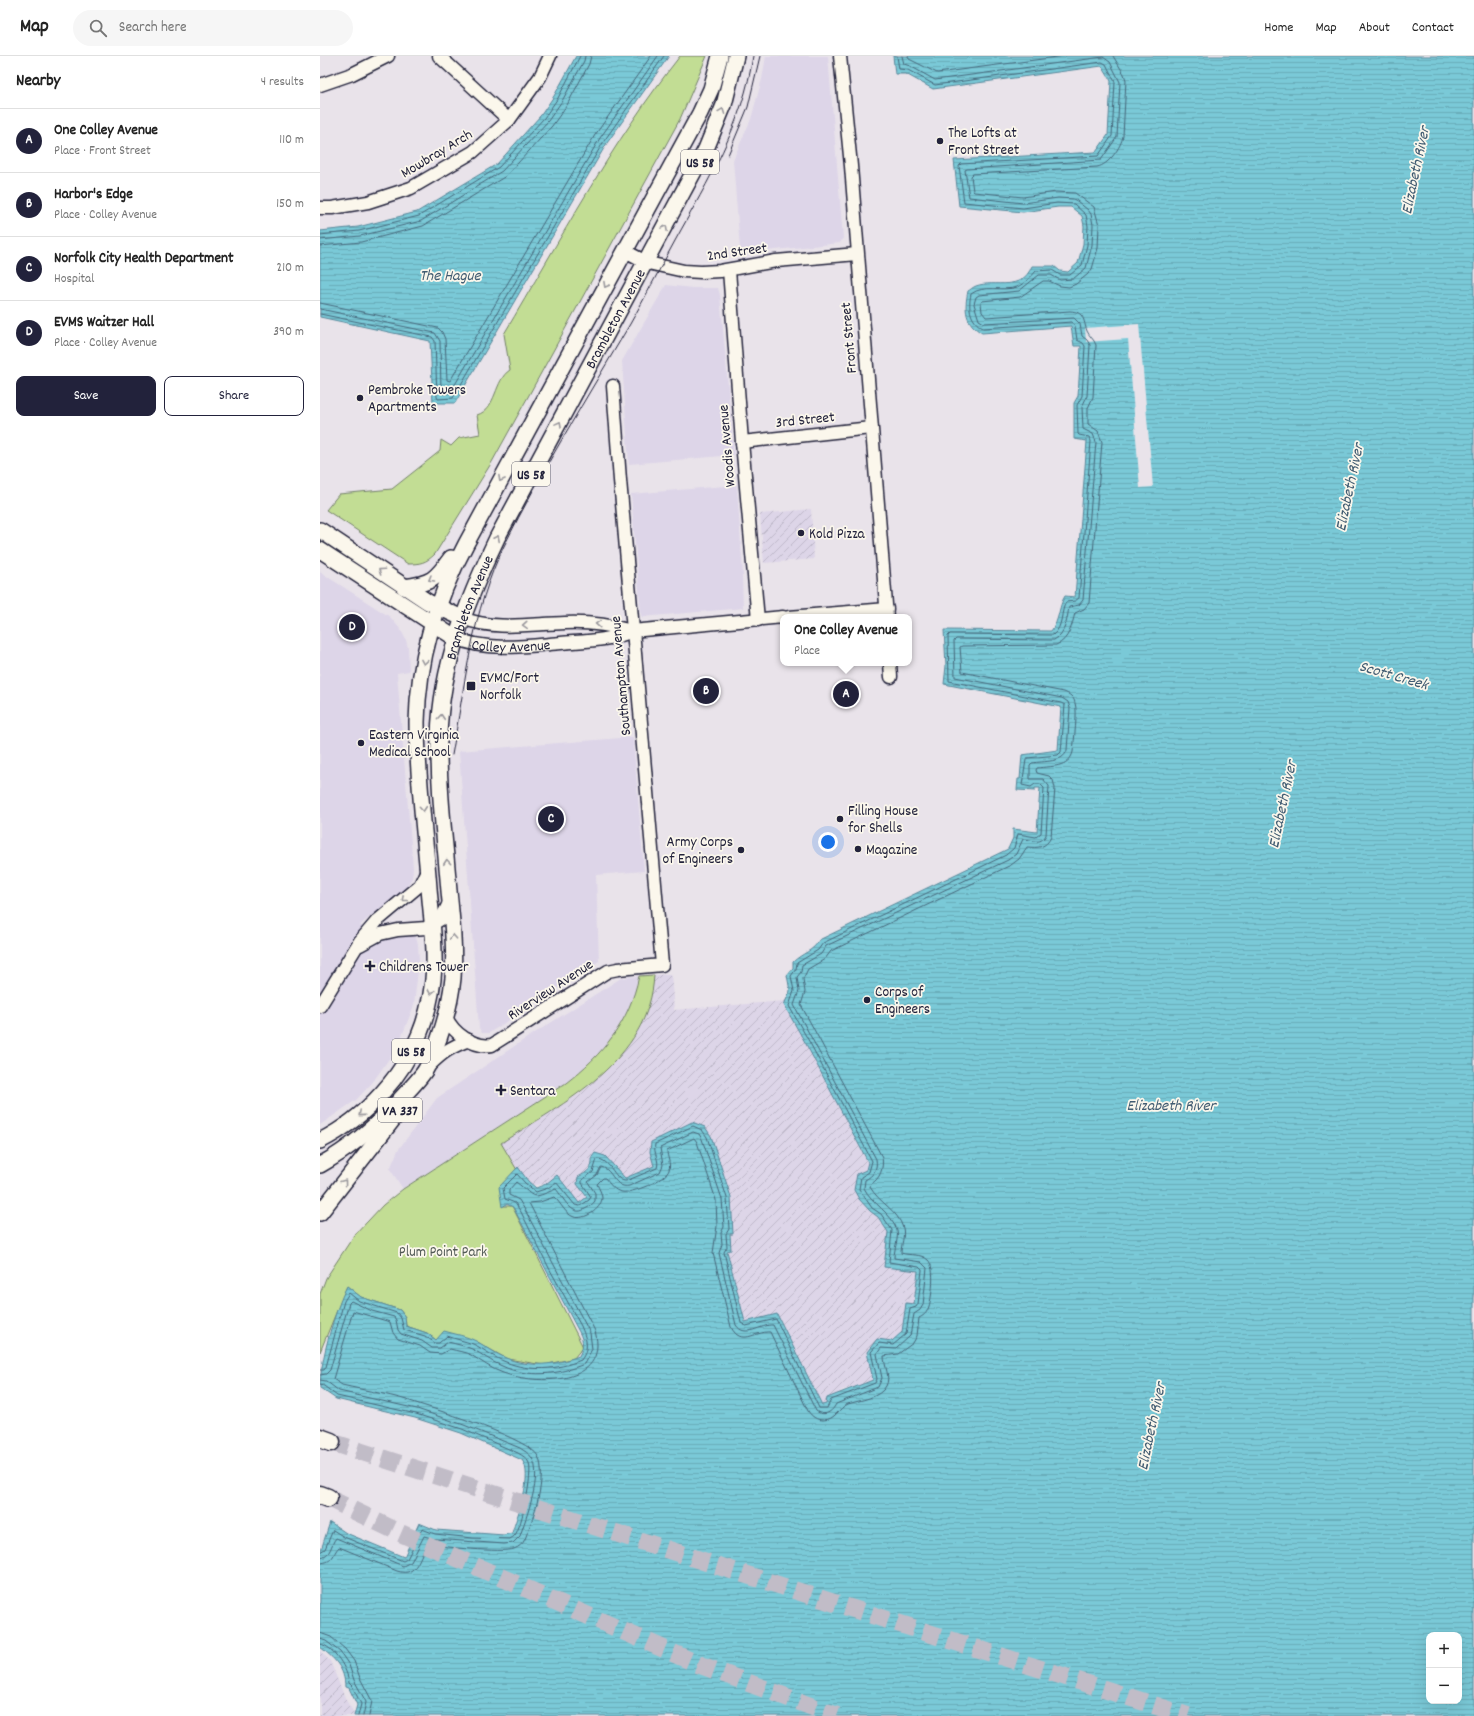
<!DOCTYPE html>
<meta charset="utf-8">
<style>
body{margin:0;font-family:Dekko,sans-serif;background:#f6f6f6;color:#222}
.controls{position:absolute;right:12px;bottom:12px;display:grid;overflow:hidden;border-radius:8px;box-shadow:0 4px 16px #0002}
.controls button{width:36px;height:36px;display:grid;place-items:center;padding:0;border:0;border-bottom:1px solid #e0e0e0;background:#fff;color:#222;font:20px sans-serif}
.you{position:absolute;left:508px;top:786px;width:14px;height:14px;margin:-10px;border:3px solid #fff;border-radius:50%;background:#1a73e8;box-shadow:0 0 0 6px #1a73e833}
.badge{display:grid;place-items:center;width:26px;height:26px;border-radius:50%;background:#22223b;color:#fff;font-size:13px;font-weight:700}
.pin{position:absolute;translate:-50% -50%;border:2px solid #fff;box-shadow:0 1px 4px #0006}
.popup{position:absolute;left:460px;top:558px;width:132px;height:52px;box-sizing:border-box;display:grid;place-content:center;border-radius:8px;background:#fff;filter:drop-shadow(0 1px 3px #0005);font-size:13px;white-space:nowrap;color:#767676}
.popup b{font-size:15px;color:#222}
.popup::after{content:'';position:absolute;left:50%;top:100%;margin-left:-8px;border:8px solid transparent;border-top-color:#fff}
.list{margin:0;padding:0;list-style:none}
h2{display:flex;justify-content:space-between;align-items:center;height:52px;margin:0;padding:0 16px;font-size:17px}
h2 small{font-size:13px;font-weight:400;color:#767676}
.list li{display:grid;grid-template-columns:26px 1fr auto;gap:12px;align-items:center;box-sizing:border-box;height:64px;padding:0 16px;border-top:1px solid #e0e0e0}
.list b{display:block;font-size:15px;white-space:nowrap}
.list p{margin:0;font-size:13px;white-space:nowrap;color:#767676}
.list em{font-size:13px;font-style:normal;color:#767676}
.actions{display:flex;gap:8px;padding:12px 16px}
.actions a{flex:1;padding:9px 0;border:1px solid #22223b;border-radius:8px;text-align:center;font-size:14px;color:#22223b}
.actions .main{background:#22223b;color:#fff}
.icon{flex:none;width:22px;height:22px;fill:none;stroke:currentColor;stroke-width:2;stroke-linecap:round;stroke-linejoin:round}
.map{position:relative;flex:none;width:1154px;height:1660px;overflow:hidden}
header{display:flex;align-items:center;gap:24px;box-sizing:border-box;height:56px;padding:0 20px;background:#fff;border-bottom:1px solid #e0e0e0}
header strong{font-size:19px}
nav{display:flex;gap:22px;margin-inline-start:auto;font-size:14px}
.search{width:280px;height:36px;background:#f6f6f6;display:flex;align-items:center;gap:10px;box-sizing:border-box;padding:0 14px;border-radius:22px;color:#767676;font-size:15px}
main{display:flex}
aside{flex:1;background:#fff}
.map>svg:first-child{display:block}
</style>
<header>
<strong>Map</strong>
<div class="search"><svg class="icon" aria-label="search" viewBox="0 0 24 24"><circle cx="10" cy="10" r="6"/><path d="M15 15l6 6"/></svg>Search here</div>
<nav><a>Home</a><a>Map</a><a>About</a><a>Contact</a></nav>
</header>
<main>
<aside>
<h2>Nearby<small>4 results</small></h2>
<ul class="list">
<li><span class="badge">A</span><div><b>One Colley Avenue</b><p>Place · Front Street</p></div><em>110 m</em></li>
<li><span class="badge">B</span><div><b>Harbor's Edge</b><p>Place · Colley Avenue</p></div><em>150 m</em></li>
<li><span class="badge">C</span><div><b>Norfolk City Health Department</b><p>Hospital</p></div><em>210 m</em></li>
<li><span class="badge">D</span><div><b>EVMS Waitzer Hall</b><p>Place · Colley Avenue</p></div><em>390 m</em></li>
</ul>
<div class="actions"><a class="main">Save</a><a>Share</a></div>
</aside>
<div class="map">
<svg width="1154" height="1660" viewBox="0 0 1154 1660">
<defs>
<pattern id="industrial-furrows" width="10" height="10" patternUnits="userSpaceOnUse"><rect width="10" height="10" fill="#ddd5e8"/><path d="M-1 1l2-2M0 10L10 0M9 11l2-2" fill="none" stroke="#bdb7c8"/></pattern>
<pattern id="water-rules" width="6" height="5" patternUnits="userSpaceOnUse"><rect width="6" height="5" fill="#7ac9d7"/><path d="M0 2.5h6" fill="none" stroke="#69acb9"/></pattern>
</defs>
<rect width="100%" height="100%" fill="#e9e3ea"/>
<filter id="ink" filterUnits="userSpaceOnUse"><feTurbulence type="fractalNoise" baseFrequency=".025" numOctaves="2"/><feDisplacementMap in="SourceGraphic" scale="8" xChannelSelector="R" yChannelSelector="G"/><feConvolveMatrix kernelMatrix="1 2 1 2 8 2 1 2 1" color-interpolation-filters="sRGB"/></filter>
<g filter="url(#ink)">
<path fill="#ddd5e8" d="M446,0H508L523,182L520,187L427,197L420,193L413,104L431,63L442,23Z
M346,229L372,232H398L400,239L414,399L309,408L302,305Z
M417,429L423,520H422L423,552L322,561L321,559L311,438Z
M0,516L70,561L81,574L86,584L88,592L89,615L77,617L93,812L92,822L85,833L40,869L60,884L92,880L96,882L98,888L99,904L94,949L78,990L52,1027L36,1044L0,1069Z
M313,681L324,815L276,819L279,905L169,977H162L159,972L139,695Z
M319,920L316,936L310,953L303,965L289,987L264,1013L246,1027L83,1133L70,1113L78,1094L117,1042L196,989L301,922Z"/>
<path fill="url(#industrial-furrows)" d="M491,453L494,503L444,507L440,458Z
M351,918L354,954L465,945L470,935L464,950L486,988L548,1107L546,1114L550,1155L558,1161L598,1215L594,1248H587L582,1276L572,1285L553,1324L536,1331L522,1334L506,1348L502,1349L459,1261H443L425,1266L407,1195L411,1191V1141L372,1066L331,1086L333,1110L304,1122L275,1097L270,1113L258,1121L257,1128L267,1141L258,1147L237,1119L226,1128L213,1129L197,1114L181,1087L259,1038L279,1021L303,995L320,970L329,947L334,919Z
M0,1595L10,1605L26,1644L36,1660H0Z"/>
<path fill="#c2dd94" stroke="#728068" d="M360,0H387L360,63L209,339L172,406L115,498C106,507 100,508 88,508L6,454L19,438L72,433L120,395L121,384L131,390L139,382L160,378L157,359C177,353 174,324 190,314L184,278C240,184 292,86 360,0Z
M334,919C330,1004 244,1047 181,1087L197,1114L182,1150H192L263,1291L254,1302L224,1309L187,1303L159,1287L116,1284L107,1277L86,1270L85,1261L80,1254L41,1241L27,1230L0,1296V1238L6,1222L33,1181L63,1149L83,1133L246,1027C283,998 309,967 319,920Z"/>
<path fill="url(#water-rules)" stroke="#578699" fill-rule="evenodd" d="M256,0H349L287,87L135,347H113L110,285L0,261V175L38,171L97,156L177,108L221,59L234,40Z
M573,0H1154V1660H34L37,1649L29,1632L25,1631C25,1612 14,1602 0,1591V1497L10,1466L26,1477L84,1501L99,1467L116,1474L184,1479L192,1477C197,1460 214,1419 202,1404L141,1377L95,1362L16,1343L0,1332C0,1305 15,1254 27,1230L41,1241L80,1254L85,1261L86,1270L107,1277L116,1284L124,1275C134,1278 147,1280 156,1285C167,1291 176,1298 186,1302C210,1312 236,1309 259,1300C265,1288 263,1283 257,1272L193,1151L187,1148L182,1151L179,1131L198,1111L208,1125L216,1132L226,1128L237,1119L259,1147L267,1141L257,1128L258,1121C268,1116 273,1112 272,1101L275,1097L285,1100L305,1122L334,1110L330,1096L331,1086L372,1066L385,1071L391,1080L411,1141L413,1178H410L411,1194L407,1195L425,1266L457,1258L502,1349L506,1348L507,1342L553,1324L547,1296L557,1283L572,1285L582,1276L586,1247L594,1248L598,1215L564,1211L568,1176L558,1161L550,1155L539,1143L534,1134L537,1118L546,1114L548,1106L486,988L464,949L470,935L467,919L473,912V906C482,897 494,895 499,884L688,793L693,782V773L717,776L720,732H715V735L697,734L698,723H700L702,699L738,694L741,651L624,628L626,610L624,574L731,575C740,564 738,551 745,540L755,541L767,385L754,383V347L758,340L761,290H754L751,270L662,277C645,267 644,254 648,235C650,234 653,231 656,230C675,223 701,237 712,210H734L740,215L748,216L758,207L763,188L764,170L762,160L751,151H738L703,156L639,150L634,104L776,96L788,79L791,25L782,10L613,33L586,18H575ZM1109,1579H1139V1645H1109Z"/>
<path fill="#e9e3ea" d="M819,268L833,431L820,432L808,283L766,286L765,272Z"/>
<g fill="none" stroke-linecap="round" stroke-linejoin="round">
<path stroke="#456579" stroke-width="1" d="M588,0L589,3L617,17L745,0
M0,179L39,175L99,160L179,111L224,62L238,42L260,0
M0,184L40,180L101,165L182,115L228,65L242,45L264,5L265,0
M0,190L41,186L103,170L186,120L232,70L247,49L269,8L271,0
M0,247L118,272L122,276L125,283L127,324L130,325L275,79L331,0
M0,253L115,277L120,285L121,336L123,338L130,337L280,82L338,0
M0,258L112,281L115,285L117,341L118,343L133,342L284,85L344,0
M0,1314H4L6,1311L24,1245L29,1237L39,1245L77,1257L81,1262L84,1274L105,1280L115,1287H119L127,1280C135,1283 145,1285 153,1288C164,1293 174,1302 186,1306C210,1316 237,1314 261,1304C270,1292 266,1282 261,1270L229,1212L201,1156L195,1147L185,1143L183,1132L197,1118L205,1127L216,1136L228,1132L236,1126L255,1149L260,1150L269,1144L271,1141L262,1127V1124L273,1116L277,1103C291,1103 295,1126 306,1125L337,1112C340,1104 333,1097 335,1088L373,1070L382,1074L387,1081L407,1142L409,1173L406,1178L407,1191L404,1196L421,1267L426,1270L456,1263L499,1352H507L511,1344L555,1327L557,1323L551,1296L559,1287L573,1289L586,1278L590,1253L596,1251L598,1248L602,1214L599,1211L569,1206L572,1174L561,1158L552,1152L539,1133L541,1121L549,1116L552,1105L490,987L469,950L474,935L471,920L476,913L477,907L498,894L503,887L686,799L694,792L698,778L716,781L721,777L724,732L720,728H715L711,731L702,729L706,704L707,702L738,699L741,696L745,649L741,647L629,625L628,580L630,578L733,579C744,570 740,556 746,546L755,545L759,542L771,385L769,381L759,379L758,378L757,349L762,340L765,290L763,287L757,284L755,270L752,266L663,272C650,265 648,252 651,238C664,228 683,236 697,231C704,228 712,220 716,215L732,214L740,219H750L762,209L767,189L768,170L766,159L754,148L737,147L703,152L644,146L639,110L641,108L778,100L792,80L795,26L786,8L782,6L615,29L588,14L579,13L577,0
M0,1319L6,1318L10,1314L29,1247L31,1245L52,1255L74,1261L76,1264L78,1274L81,1278L102,1285L112,1292H120L128,1286C136,1288 145,1290 152,1293C162,1298 171,1306 182,1310C207,1322 239,1319 264,1308L272,1293L270,1277L205,1154L199,1144L189,1139V1134L196,1126C217,1142 209,1144 236,1133C243,1141 252,1162 265,1153C269,1151 272,1149 275,1145V1137L268,1126L277,1119L281,1111C293,1113 294,1133 309,1130L340,1116L343,1109L340,1092L373,1076L379,1078L382,1083L402,1143L404,1171L401,1177L402,1188L399,1197L416,1269C425,1283 441,1268 453,1269L496,1355C505,1361 512,1356 516,1348L558,1331L562,1322L557,1298L561,1292L576,1293L590,1280L594,1258L600,1254L603,1249L607,1212L601,1206L574,1202C574,1193 579,1182 577,1174C572,1157 552,1148 544,1132L545,1124C553,1120 558,1113 556,1103L474,949L479,935L477,921L481,916L482,909L501,898L506,890L688,804L696,798L703,783C712,783 720,790 726,779L729,730L723,723H710V709L712,707C723,705 744,707 747,694L750,652L748,646L742,642L635,621L634,585L636,583L734,584C746,577 747,563 749,551L759,549L763,544L776,386L773,378L763,373L762,351L767,340L770,289L767,284L762,280L760,268L754,262L664,267L659,264L654,248L656,241L659,239L699,235L719,219H731L740,224L753,223L766,212L772,189L773,169L771,158L768,154L757,145L753,143L738,142L703,147L649,141L645,114L647,113L781,104L797,81L800,26L790,6L783,1L615,24L590,10L584,8L582,0
M0,1324L6,1325L19,1335L97,1353L144,1369L200,1392C204,1395 209,1397 212,1402C223,1420 206,1461 200,1480L193,1487L184,1488L115,1483L104,1480L91,1506L83,1510L16,1482C10,1489 12,1500 0,1501
M0,1329L4,1330L17,1340L96,1358L142,1373L198,1397C203,1400 207,1402 209,1407C213,1418 202,1470 195,1479C194,1481 191,1482 190,1483L153,1482L115,1478L102,1473L87,1503L83,1505L24,1481L13,1474L5,1493L0,1496
M0,1507C15,1506 12,1498 19,1491L77,1515C99,1522 98,1499 108,1488C120,1491 183,1497 194,1493C199,1491 203,1488 205,1483C213,1463 228,1421 218,1400C209,1383 121,1355 99,1348C74,1339 47,1335 22,1329L13,1323L33,1255L70,1266L73,1277L78,1283L100,1290L110,1297L121,1298L130,1293C137,1295 145,1296 151,1299C161,1305 171,1313 183,1317C217,1329 290,1330 275,1275L209,1147L220,1146L234,1141C241,1147 245,1158 254,1161C264,1164 281,1154 282,1142C282,1137 279,1133 277,1128L283,1122H285C290,1128 294,1135 302,1136C311,1138 346,1124 349,1114C351,1107 347,1101 347,1095L374,1082L377,1086L396,1144L397,1170L393,1197L411,1271C421,1291 435,1275 450,1276L488,1355C492,1361 497,1364 503,1364C516,1364 518,1352 528,1348C540,1344 560,1342 566,1330C571,1321 564,1310 564,1300L578,1298L593,1287L597,1280L599,1262C603,1260 606,1258 608,1253C612,1244 616,1211 608,1204C601,1197 590,1200 581,1197C581,1189 585,1180 583,1172C578,1154 559,1147 550,1131L551,1128C560,1123 564,1112 562,1101L481,949L485,936L483,923L488,913L505,903L511,895L691,809L699,803L707,791C718,792 726,792 731,781L735,732L733,724L729,720L717,717L716,714L717,712C731,710 749,712 753,696C754,684 758,656 755,647C754,641 749,638 744,636L642,616L640,591L642,590L736,589C749,584 752,569 755,557L764,553L769,547L782,386L778,375L768,368V352L773,341L776,289C774,283 769,280 767,275C763,264 765,256 750,255L666,261L662,256L661,247L662,245L700,241L723,225H729L740,230L749,231L756,228L768,218L772,213L778,192L779,169L774,151L755,137L736,136L703,141L654,136L653,135L651,120L653,118L777,111C789,109 801,91 803,80L806,24L804,18L793,0
M0,1577L11,1581L25,1593L34,1605L40,1622L52,1645L49,1660
M0,1583L6,1585L20,1596L29,1609L34,1624L46,1646L43,1660
M0,1588C14,1590 28,1614 29,1627L32,1630L41,1648L38,1660"/>
<path stroke="#c1bcc7" stroke-width="18" stroke-dasharray="18 9" stroke-linecap="butt" d="M11,1386L868,1660
M8,1442L78,1476L378,1608L517,1660"/>
<defs>
<g id="minor">
<path d="M119,0L189,64"/>
<path d="M520,0L531,110L567,561"/>
<path d="M0,29L32,18L68,0"/>
<path d="M0,152H12L48,146L91,132L153,96L189,64L220,21L230,0"/>
<path d="M305,195L328,207L364,215L381,216L400,215L456,205L537,198"/>
<path d="M409,214L422,386L438,564"/>
<path d="M422,386L551,372"/>
<path d="M469,561L567,553"/>
<path d="M142,562C176,575 210,568 245,567C268,566 290,569 312,575L463,561"/>
<path id="s1" d="M135,582C168,596 206,590 241,587C265,585 290,585 312,575"/>
<path d="M570,607L571,621"/>
<path d="M40,889L60,878L78,874L106,872L121,863L130,845"/>
<path d="M0,950L40,885L57,865L100,829L107,814"/>
<path d="M126,961C133,977 153,992 172,989L288,915L298,913L342,909L300,424L293,330"/>
<path d="M110,1009C123,996 131,991 149,984"/>
</g>
<g id="major">
<path d="M0,474L108,546L142,562"/>
<path d="M0,494L135,582"/>
<path d="M84,531C112,527 115,524 131,502"/>
<path d="M0,1085C24,1073 44,1057 62,1037C94,1002 112,958 114,910C115,884 111,858 109,832C105,777 97,721 97,666C98,603 117,542 146,488L380,57L391,33L400,0"/>
<path id="s2" d="M0,1109C29,1093 56,1070 78,1046C86,1036 102,1022 107,1011C120,984 130,952 133,922C135,893 132,864 129,835C125,784 118,732 119,680C121,609 147,545 177,482L386,93L404,49L416,0"/>
<path d="M0,1157L75,1061"/>
</g>
<path id="highway" d="M0,1382L11,1386
M0,1439L8,1442"/>
</defs>
<use href="#minor" stroke="#22223b" stroke-width="15"/>
<use href="#major" stroke="#22223b" stroke-width="18"/>
<use href="#highway" stroke="#22223b" stroke-width="21"/>
<use href="#minor" stroke="#fbf7ec" stroke-width="12"/>
<use href="#major" stroke="#fbf7ec" stroke-width="15"/>
<use href="#highway" stroke="#fbf7ec" stroke-width="18"/>
<path stroke="#22223b" stroke-width="1" d="M408,99L428,51L440,0
M132,699C145,629 152,554 184,490C222,414 267,341 310,268C326,240 340,212 356,183C388,125 423,68 433,0"/>
</g>
<defs><path id="oneway-chevron" d="M-2-3.5L2.5 0L-2 3.5" fill="none" stroke-width="1.6" stroke-linecap="round" stroke-linejoin="round"/></defs>
<g stroke="#99979c">
<use href="#oneway-chevron" transform="translate(402 55) rotate(-69)"/>
<use href="#oneway-chevron" transform="translate(345 172) rotate(-62)"/>
<use href="#oneway-chevron" transform="translate(286 229) rotate(119)"/>
<use href="#oneway-chevron" transform="translate(239 368) rotate(-62)"/>
<use href="#oneway-chevron" transform="translate(181 423) rotate(119)"/>
<use href="#oneway-chevron" transform="translate(177 482) rotate(-63)"/>
<use href="#oneway-chevron" transform="translate(61 515) rotate(-146)"/>
<use href="#oneway-chevron" transform="translate(111 523) rotate(150)"/>
<use href="#oneway-chevron" transform="translate(278 568) rotate(-176)"/>
<use href="#oneway-chevron" transform="translate(205 569) rotate(176)"/>
<use href="#oneway-chevron" transform="translate(104 606) rotate(100)"/>
<use href="#oneway-chevron" transform="translate(121 661) rotate(-85)"/>
<use href="#oneway-chevron" transform="translate(103 753) rotate(85)"/>
<use href="#oneway-chevron" transform="translate(127 806) rotate(-95)"/>
<use href="#oneway-chevron" transform="translate(84 843) rotate(141)"/>
<use href="#oneway-chevron" transform="translate(133 881) rotate(-93)"/>
<use href="#oneway-chevron" transform="translate(111 936) rotate(100)"/>
<use href="#oneway-chevron" transform="translate(41 1058) rotate(139)"/>
<use href="#oneway-chevron" transform="translate(24 1126) rotate(-53)"/>
</g>
</g>
<g fill="#22223b" stroke="#fbf7ec" stroke-width="1.5">
<circle cx="620" cy="85" r="4"/>
<circle cx="40" cy="342" r="4"/>
<circle cx="481" cy="477" r="4"/>
<rect x="146" y="625" width="10" height="10" rx="2"/>
<circle cx="41" cy="687" r="4"/>
<circle cx="520" cy="763" r="4"/>
<circle cx="538" cy="793" r="4"/>
<circle cx="421" cy="794" r="4"/>
<path d="M48 904h4v4h4v4h-4v4h-4v-4h-4v-4h4z"/>
<circle cx="547" cy="944" r="4"/>
<path d="M179 1028h4v4h4v4h-4v4h-4v-4h-4v-4h4z"/>
</g>
<g text-anchor="middle" stroke-width="3.5" stroke-linejoin="round" paint-order="stroke">
<g fill="#fbf7ec" stroke="#636270" stroke-width="1">
<rect x="361" y="94" width="38" height="24" rx="3"/>
<rect x="192" y="406" width="38" height="24" rx="3"/>
<rect x="72" y="983" width="38" height="24" rx="3"/>
<rect x="58" y="1042" width="44" height="24" rx="3"/>
</g>
<g font-size="14" font-weight="bold" fill="#22223b">
<text x="380" y="111">US 58</text>
<text x="211" y="423">US 58</text>
<text x="91" y="1000">US 58</text>
<text x="80" y="1059">VA 337</text>
</g>
<g font-size="15" fill="#22223b" stroke="#fbf7ec" text-anchor="start">
<text x="628" y="81">The Lofts at<tspan x="628" dy="17">Front Street</tspan></text>
<text x="48" y="338">Pembroke Towers<tspan x="48" dy="17">Apartments</tspan></text>
<text x="489" y="482">Kold Pizza</text>
<text x="160" y="626">EVMC/Fort<tspan x="160" dy="17">Norfolk</tspan></text>
<text x="49" y="683">Eastern Virginia<tspan x="49" dy="17">Medical School</tspan></text>
<text x="528" y="759">Filling House<tspan x="528" dy="17">for Shells</tspan></text>
<text x="413" y="790" text-anchor="end">Army Corps<tspan x="413" dy="17">of Engineers</tspan></text>
<text x="546" y="798">Magazine</text>
<text x="59" y="915">Childrens Tower</text>
<text x="555" y="940">Corps of<tspan x="555" dy="17">Engineers</tspan></text>
<text x="190" y="1039">Sentara</text>
</g>
<g font-size="15" fill="#22223b" stroke="#fbf7ec">
<text transform="translate(116 97) rotate(-31)" y="5">Mowbray Arch</text>
<text transform="translate(417 195) rotate(-8)" y="5">2nd Street</text>
<text dy="5" stroke="none"><textPath href="#s2" startOffset="939">Brambleton Avenue</textPath></text>
<text transform="translate(528 282) rotate(-95)" y="5">Front Street</text>
<text transform="translate(485 363) rotate(-6)" y="5">3rd Street</text>
<text transform="translate(406 390) rotate(-95)" y="5">Woodis Avenue</text>
<text dy="5" stroke="none"><textPath href="#s2" startOffset="615">Brambleton Avenue</textPath></text>
<text dy="5" stroke="none"><textPath href="#s1" startOffset="57">Colley Avenue</textPath></text>
<text transform="translate(300 620) rotate(-95)" y="5">Southampton Avenue</text>
<text transform="translate(230 933) rotate(-33)" y="5">Riverview Avenue</text>
</g>
<g font-size="15" fill="#525a56" stroke="#fbf7ec">
<text x="123" y="1200">Plum Point Park</text>
</g>
<g font-size="16" font-style="italic" fill="#415c72" stroke="#fbf7ec">
<text transform="translate(1094 114) rotate(-78)" y="6">Elizabeth River</text>
<text x="130" y="224">The Hague</text>
<text transform="translate(1028 431) rotate(-78)" y="6">Elizabeth River</text>
<text transform="translate(1074 618) rotate(16)" y="6">Scott Creek</text>
<text transform="translate(961 748) rotate(-78)" y="6">Elizabeth River</text>
<text x="851" y="1054">Elizabeth River</text>
<text transform="translate(830 1370) rotate(-78)" y="6">Elizabeth River</text>
</g>
</g>
</svg>
<div class="controls">
<button>+</button>
<button>−</button>
</div>
<div class="you"></div>
<div class="pin badge" style="left:526px;top:638px">A</div>
<div class="popup"><b>One Colley Avenue</b>Place</div>
<div class="pin badge" style="left:386px;top:635px">B</div>
<div class="pin badge" style="left:231px;top:763px">C</div>
<div class="pin badge" style="left:32px;top:571px">D</div>
</div>
</main>
